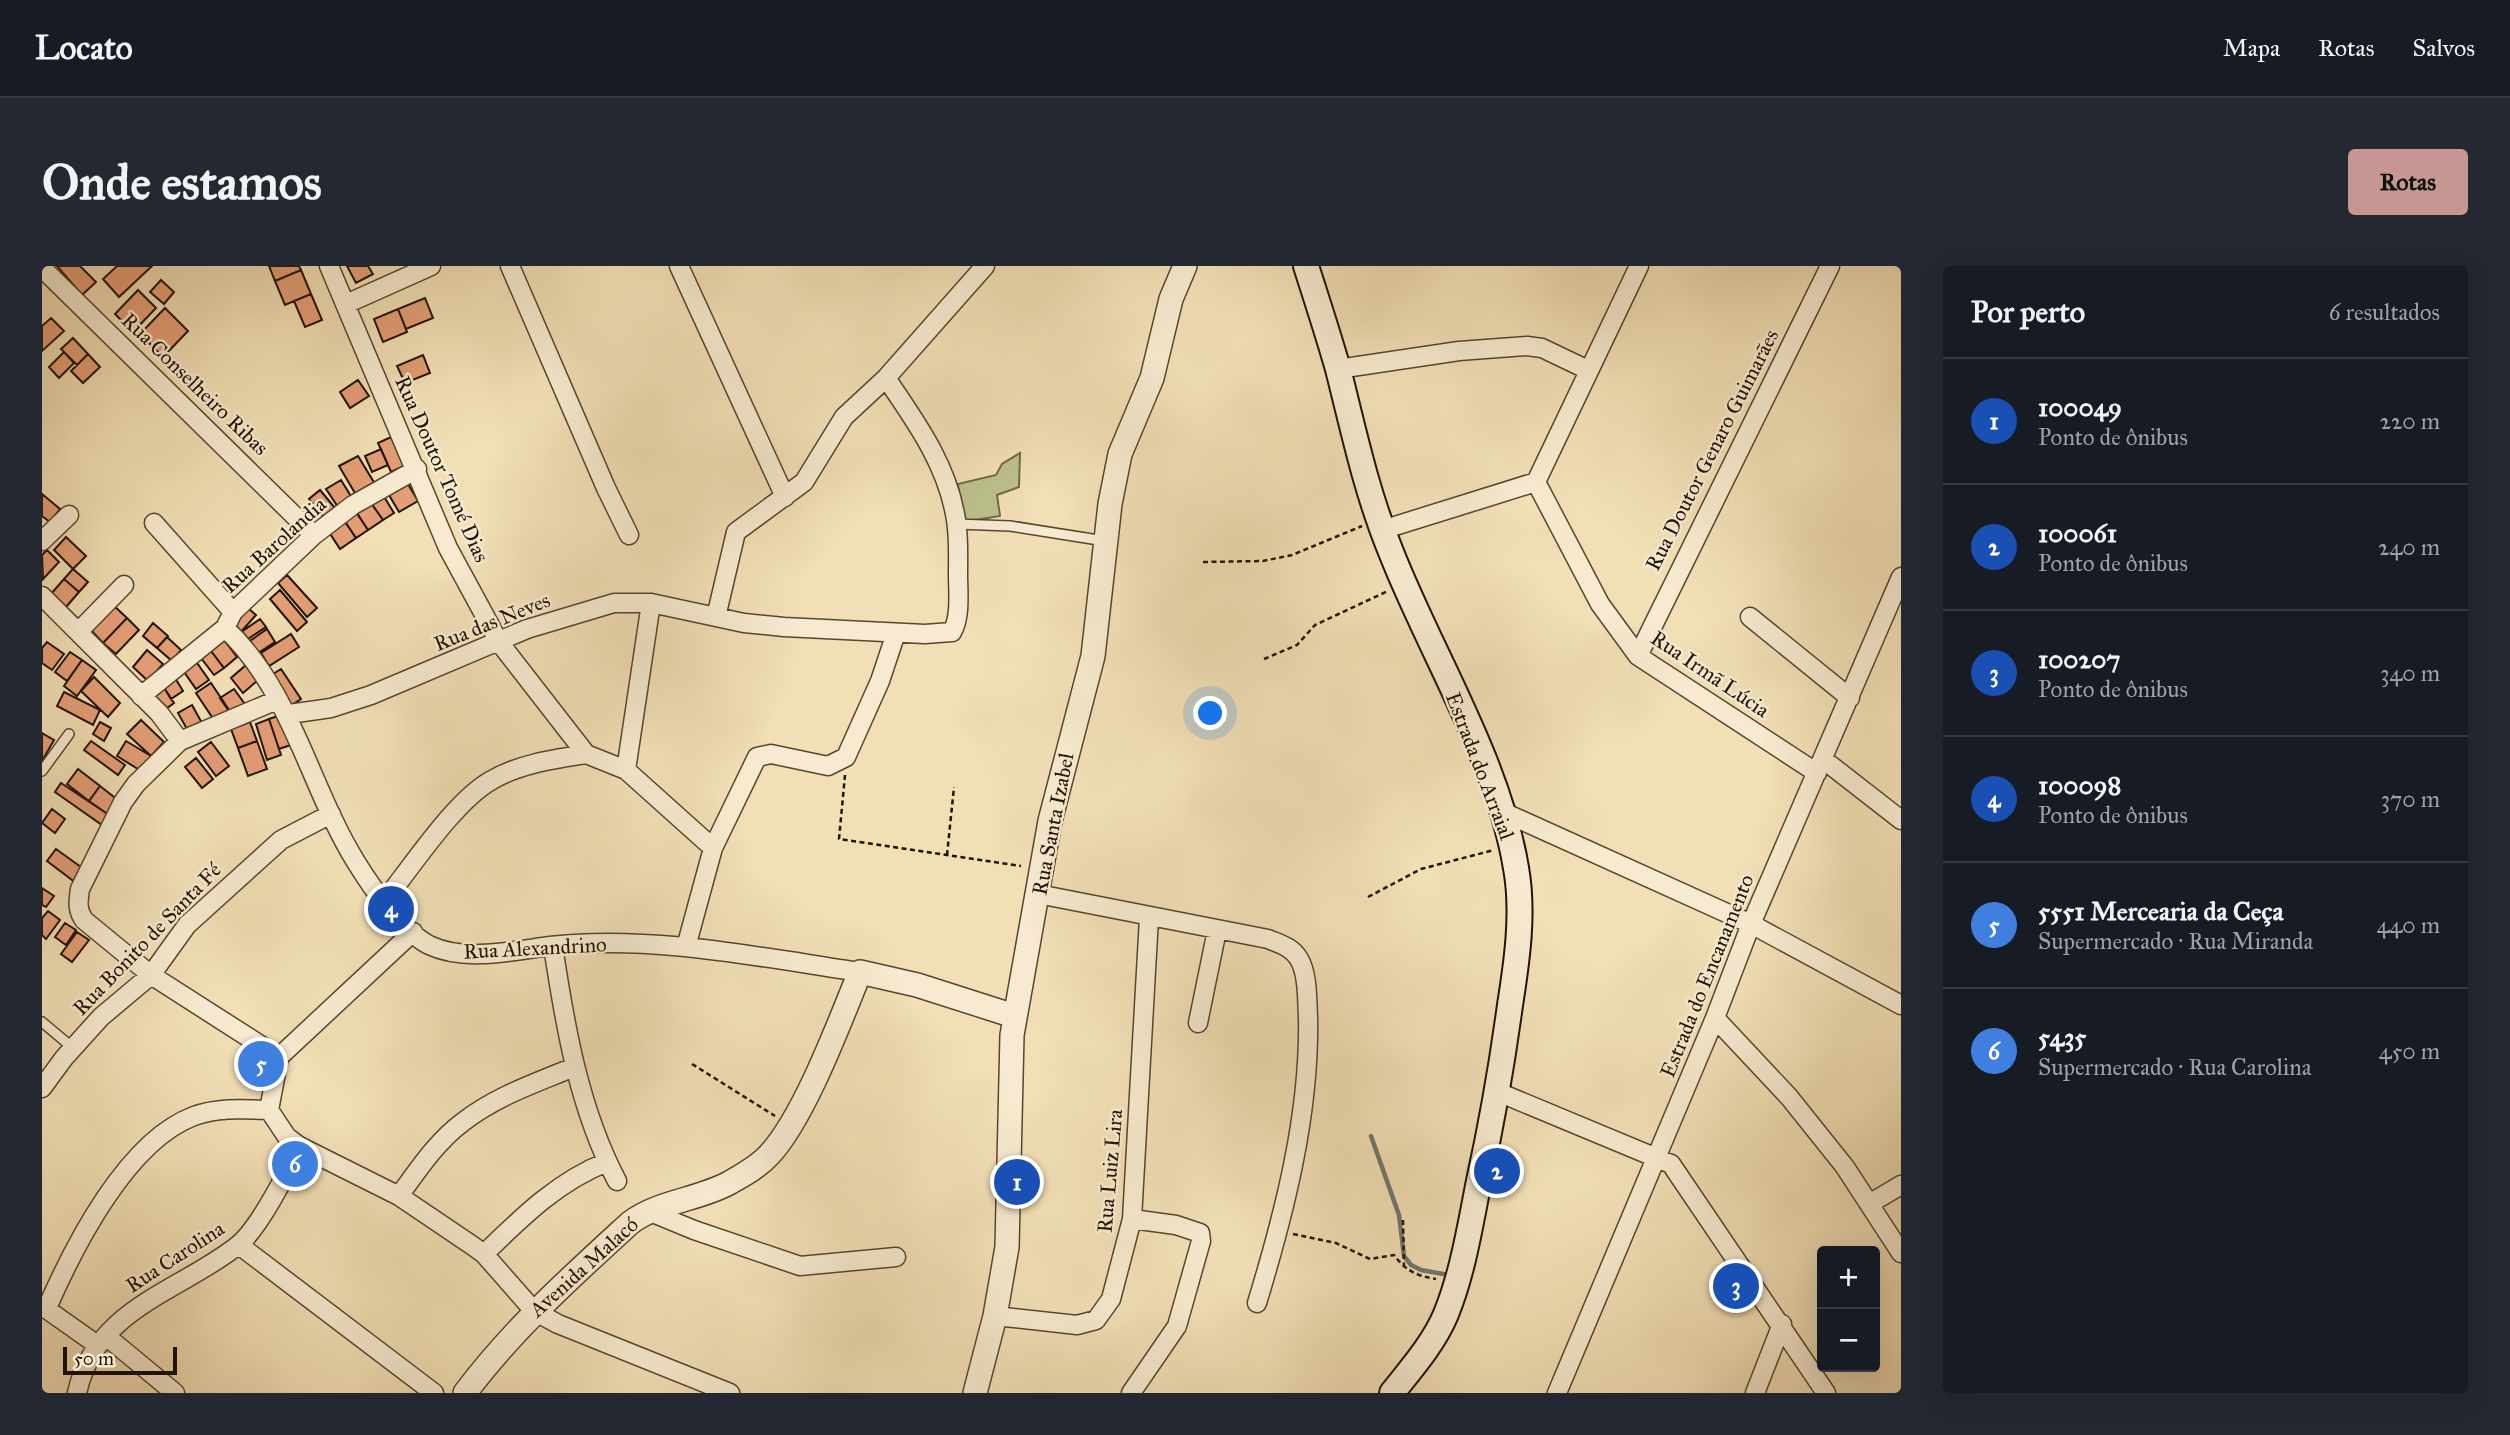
<!DOCTYPE html>
<html lang="pt">
<meta charset="utf-8">
<style>
body{margin:0;font-family:"IM FELL Great Primer",serif;background:#242831;color:#f1f3f6}
.controls{position:absolute;right:21px;bottom:21px;display:grid;overflow:hidden;border-radius:7px;box-shadow:0 7px 28px #0002}
.controls button{width:63px;height:63px;display:grid;place-items:center;padding:0;border:0;border-bottom:2px solid #363941;background:#171b24;color:#f1f3f6;font:35px sans-serif}
.scale{position:absolute;left:21px;bottom:18px;width:114px;box-sizing:border-box;padding-left:7px;border:4px solid #221300;border-top:0;font-size:19px;line-height:24px;white-space:nowrap;color:#221300;-webkit-text-stroke:5px #f7ead0;paint-order:stroke}
.you{position:absolute;left:1169px;top:448px;width:24px;height:24px;margin:-18px;border:5px solid #fff;border-radius:50%;background:#1a73e8;box-shadow:0 0 0 10px #1a73e833}
.badge{display:grid;place-items:center;width:46px;height:46px;border-radius:50%;background:#c59692;color:#fff;font-size:23px;font-weight:700}
.pin{position:absolute;translate:-50% -50%;border:4px solid #fff;box-shadow:0 2px 7px #0006}
.list{margin:0;padding:0;list-style:none}
h2{display:flex;justify-content:space-between;align-items:center;height:91px;margin:0;padding:0 28px;font-size:30px}
h2 small{font-size:23px;font-weight:400;color:#9ea1a6}
.list li{display:grid;grid-template-columns:46px 1fr auto;gap:21px;align-items:center;box-sizing:border-box;height:126px;padding:0 28px;border-top:2px solid #363941}
.list b{display:block;font-size:26px;white-space:nowrap}
.list p{margin:0;font-size:23px;white-space:nowrap;color:#9ea1a6}
.list em{font-size:23px;font-style:normal;color:#9ea1a6}
.map{position:relative;flex:none;width:1859px;height:1127px;overflow:hidden;border-radius:7px}
header{display:flex;align-items:center;gap:42px;box-sizing:border-box;height:98px;padding:0 35px;background:#171b24;border-bottom:2px solid #363941}
header strong{font-size:33px}
nav{display:flex;gap:38px;margin-inline-start:auto;font-size:24px}
.intro{display:flex;align-items:center;justify-content:space-between;box-sizing:border-box;height:168px;padding:0 42px}
h1{margin:0;font-size:49px}
.button{padding:18px 32px;border-radius:7px;background:#c59692;color:#111;font-size:24px;font-weight:700}
main{display:flex;gap:42px;padding:0 42px}
aside{flex:1;background:#171b24;border-radius:7px;box-shadow:0 7px 28px #0002}
.map>svg:first-child{display:block}
</style>
<header>
<strong>Locato</strong>
<nav><a>Mapa</a><a>Rotas</a><a>Salvos</a></nav>
</header>
<div class="intro"><h1>Onde estamos</h1><a class="button">Rotas</a></div>
<main>
<div class="map">
<svg width="1859" height="1127" viewBox="0 0 1859 1127">
<rect width="100%" height="100%" fill="#f2dfb6"/>
<filter id="stains"><feTurbulence type="fractalNoise" baseFrequency=".00286" numOctaves="4"/><feColorMatrix values="0 0 0 0 .2 0 0 0 0 .09 0 0 0 0 .02 0 0 0 .5 -.17"/></filter>
<radialGradient id="worn" r=".72"><stop offset=".6" stop-color="#630" stop-opacity="0"/><stop offset="1" stop-color="#630" stop-opacity=".3"/></radialGradient>
<path fill="#bcc18d" stroke="#6f6a46" stroke-width="2" d="M978,187L977,221L955,229L958,250L920,256L916,218L954,209L960,198Z"/>
<g fill="none" stroke-linecap="round" stroke-linejoin="round">
<path stroke="#6d776e" stroke-width="4.5" d="M1329,870L1357,949L1362,990L1369,999L1379,1004L1407,1009"/>
</g>
<path fill="#e49e76" stroke="#221300" stroke-width="2" d="M15,0H38L54,16L40,29Z
M75,0H110L77,31L61,13Z
M227,0H257L259,4L233,15Z
M305,0H326L331,8L314,17Z
M259,4L269,28L243,39L233,15Z
M119,14L132,26L122,38L108,26Z
M96,24L114,42L91,66L73,48Z
M269,28L280,54L263,61L252,35Z
M383,32L391,52L364,63L356,43Z
M123,42L146,65L121,91L98,68Z
M356,43L365,66L341,76L332,53Z
M9,52L22,65L0,85V60Z
M31,72L46,88L35,99L19,83Z
M22,86L32,97L17,112L7,101Z
M46,88L58,101L41,117L29,105Z
M381,89L388,107L363,117L355,100Z
M316,114L327,130L308,142L298,126Z
M349,171L362,200L349,206L336,177Z
M339,183L346,199L330,206L323,190Z
M316,190L333,218L314,229L297,200Z
M299,214L310,232L296,241L284,223Z
M366,218L376,235L357,246L347,229Z
M278,224L293,242L282,252L267,233Z
M0,228L18,243L8,256L0,250Z
M341,229L352,247L341,254L329,237Z
M329,237L341,254L326,264L315,247Z
M312,243L326,264L314,272L300,251Z
M303,256L314,272L298,283L287,266Z
M24,271L44,290L31,303L12,284Z
M5,284L17,296L1,313L0,289Z
M31,303L46,316L37,326L22,313Z
M245,309L275,342L265,351L236,317Z
M22,313L37,326L24,341L9,328Z
M238,324L265,356L255,365L228,333Z
M70,338L85,352L61,377L47,362Z
M206,342L214,349L198,367L190,360Z
M85,352L97,364L74,388L61,377Z
M218,353L224,361L203,375L198,367Z
M111,357L126,370L115,382L101,370Z
M225,363L233,376L213,389L205,377Z
M249,368L257,381L227,400L219,387Z
M125,371L139,384L130,395L115,382Z
M182,374L195,391L182,402L169,385Z
M5,376L22,388L10,404L0,397V382Z
M105,384L121,398L106,415L91,401Z
M169,385L182,402L172,409L159,392Z
M28,386L40,394L25,415L13,406Z
M40,394L54,404L35,430L22,420Z
M153,394L167,414L154,423L140,403Z
M204,399L216,414L201,427L189,412Z
M239,403L259,433L247,441L228,410Z
M52,411L78,437L66,451L39,425Z
M133,412L141,425L129,433L121,420Z
M169,417L187,444L172,454L154,427Z
M121,420L132,437L121,445L109,428Z
M192,423L205,441L191,451L178,432Z
M22,426L58,444L51,459L15,440Z
M150,439L160,457L146,465L136,447Z
M242,448L252,478L237,483L227,453Z
M227,453L239,489L225,494L214,458Z
M99,454L122,476L109,490L85,468Z
M58,456L69,462L62,475L51,468Z
M208,456L215,475L196,482L189,463Z
M0,467L12,474L0,495Z
M49,475L83,499L76,509L42,484Z
M84,475L109,490L99,505L75,490Z
M215,475L225,503L206,510L196,482Z
M169,476L187,500L174,510L156,486Z
M154,492L171,513L160,522L143,501Z
M36,503L58,520L47,535L25,518Z
M19,517L67,549L60,559L13,526Z
M58,520L77,535L67,549L47,535Z
M10,543L23,553L13,567L0,557Z
M14,583L43,604L34,617L5,595Z
M0,622L12,630L4,641L0,639Z
M6,645L18,654L4,673L0,669V652Z
M23,657L34,664L24,679L13,671Z
M35,666L47,674L30,696L19,688Z"/>
<g fill="none" stroke-linecap="round" stroke-linejoin="round">
<defs>
<path id="service" d="M915,258L968,260L1063,275
M0,505L27,468
M0,756L31,782"/>
<path id="minor" d="M287,0L406,282L457,376L544,488L584,504L671,582
M468,0L564,222L587,269
M637,0L743,231
M0,2L272,269
M304,38L389,0
M1296,103L1417,85L1485,80L1500,82L1546,104
M1494,216L1558,338L1596,390L1775,507
M112,257L191,346
M1340,264L1494,216L1597,0
M0,275L27,249
M0,330L117,447L138,475
M674,351L694,266L762,216L802,151L844,112L943,0
M1708,351L1808,432
M183,362C250,425 267,520 314,596C330,622 360,665 387,679C422,696 471,685 508,680C611,669 716,691 818,706
M36,366L82,319
M1596,390L1788,0
M99,430L183,362L191,346L272,269L311,239L375,203
M235,434L138,475L94,518L81,536L38,623C36,636 35,644 42,654L109,709L237,791
M247,448L289,442L329,429L485,363L572,337H609L702,357L742,361L883,368L910,366C919,351 916,325 916,308C916,290 917,272 914,254C906,200 874,156 844,112
M1782,494L1859,554
M584,504L609,337
M1459,545L1709,658L1859,739
M996,628L1226,673C1238,678 1250,681 1257,693C1266,708 1265,734 1266,751C1268,847 1243,945 1215,1037
M342,635C370,601 412,535 450,514C477,498 513,493 544,488
M511,680C523,760 537,843 575,915
M644,681L671,582L715,491L729,488L786,500L804,491L838,415L854,367
M1673,752L1747,831L1803,901L1859,987
M1156,757L1175,664
M0,822L22,792L59,751L109,709L145,659L239,574L289,548
M1456,826L1629,898L1784,1127
M257,880L357,930L431,980L442,988L492,1045L516,1058L688,1127
M357,930C376,904 395,875 421,856C454,830 494,817 532,801
M1827,938L1859,919
M606,945L652,964L758,1000L854,991
M197,979L392,1127
M442,988C479,952 516,915 565,896
M0,1040L54,1078
M5,1042C32,980 85,875 152,850C176,841 202,843 227,844
M953,1050L1035,1059L1054,1054L1069,1033L1090,953L1107,652
M64,1070L133,1127
M35,1127C53,1043 136,1026 195,980C216,964 246,906 257,880L245,871L227,844L237,791L371,666
M1089,1127L1135,1060L1159,975L1158,967L1134,959L1090,953
M1515,1127L1673,752L1709,658L1859,311
M1713,1127L1740,1058"/>
<path id="tertiary" d="M423,1127C471,1063 529,1011 588,957C617,935 656,934 687,917C701,909 716,901 727,889C762,852 798,755 818,706L875,719L972,750
M933,1127L953,1050L965,981L970,769L1008,555L1051,390L1068,238L1078,188L1110,112L1129,33L1143,0"/>
<path id="secondary" d="M1264,0C1275,34 1286,68 1296,103C1312,166 1324,225 1349,286C1389,388 1456,493 1474,602C1482,646 1475,695 1468,739C1460,798 1450,856 1437,915C1428,960 1421,1006 1404,1048C1392,1077 1369,1103 1350,1127"/>
</defs>
<use href="#service" stroke="#56462e" stroke-width="12"/>
<use href="#minor" stroke="#56462e" stroke-width="21"/>
<use href="#tertiary" stroke="#56462e" stroke-width="26"/>
<use href="#secondary" stroke="#221300" stroke-width="28"/>
<path stroke="#221300" stroke-width="2.5" stroke-dasharray="5 3.5" stroke-linecap="butt" d="M1161,296L1221,295L1250,289L1320,260
M1222,393L1255,379L1273,359L1346,325
M803,509L797,573L979,600
M905,589L912,521
M1326,631L1379,603L1452,584
M650,798L733,850
M1361,954L1362,1002
M1251,968L1294,977L1328,993L1352,989C1364,1005 1375,1010 1394,1013"/>
<use href="#service" stroke="#f7ead0" stroke-width="9"/>
<use href="#minor" stroke="#f7ead0" stroke-width="18"/>
<use href="#tertiary" stroke="#f7ead0" stroke-width="23"/>
<use href="#secondary" stroke="#f7ead0" stroke-width="24"/>
</g>
<g text-anchor="middle" stroke-width="5" stroke-linejoin="round" paint-order="stroke">
<g font-size="21" fill="#221300" stroke="#f7ead0">
<text transform="translate(153 118) rotate(44)" y="7">Rua Conselheiro Ribas</text>
<text transform="translate(1670 184) rotate(-63)" y="7">Rua Doutor Genaro Guimarães</text>
<text transform="translate(400 203) rotate(66)" y="7">Rua Doutor Tomé Dias</text>
<text transform="translate(232 279) rotate(-42)" y="7">Rua Barolandia</text>
<text transform="translate(450 356) rotate(-22)" y="7">Rua das Neves</text>
<text transform="translate(1668 408) rotate(34)" y="7">Rua Irmã Lúcia</text>
<text transform="translate(1438 500) rotate(69)" y="7">Estrada do Arraial</text>
<text transform="translate(1011 558) rotate(-79)" y="7">Rua Santa Izabel</text>
<text transform="translate(105 673) rotate(-46)" y="7">Rua Bonito de Santa Fé</text>
<text transform="translate(493 682) rotate(-3)" y="7">Rua Alexandrino</text>
<text transform="translate(1665 710) rotate(-68)" y="7">Estrada do Encanamento</text>
<text transform="translate(1068 905) rotate(-85)" y="7">Rua Luiz Lira</text>
<text transform="translate(133 991) rotate(-33)" y="7">Rua Carolina</text>
<text transform="translate(542 1001) rotate(-42)" y="7">Avenida Malacó</text>
</g>
</g>
<rect width="100%" height="100%" filter="url(#stains)"/>
<rect width="100%" height="100%" fill="url(#worn)"/>
</svg>
<div class="controls">
<button>+</button>
<button>−</button>
</div>
<div class="scale">50 m</div>
<div class="you"></div>
<div class="pin badge" style="left:975px;top:916px;background:#1a4fb4">1</div>
<div class="pin badge" style="left:1455px;top:905px;background:#1a4fb4">2</div>
<div class="pin badge" style="left:1694px;top:1020px;background:#1a4fb4">3</div>
<div class="pin badge" style="left:349px;top:643px;background:#1a4fb4">4</div>
<div class="pin badge" style="left:219px;top:798px;background:#3f7fe0">5</div>
<div class="pin badge" style="left:253px;top:898px;background:#3f7fe0">6</div>
</div>
<aside>
<h2>Por perto<small>6 resultados</small></h2>
<ul class="list">
<li><span class="badge" style="background:#1a4fb4">1</span><div><b>100049</b><p>Ponto de ônibus</p></div><em>220 m</em></li>
<li><span class="badge" style="background:#1a4fb4">2</span><div><b>100061</b><p>Ponto de ônibus</p></div><em>240 m</em></li>
<li><span class="badge" style="background:#1a4fb4">3</span><div><b>100207</b><p>Ponto de ônibus</p></div><em>340 m</em></li>
<li><span class="badge" style="background:#1a4fb4">4</span><div><b>100098</b><p>Ponto de ônibus</p></div><em>370 m</em></li>
<li><span class="badge" style="background:#3f7fe0">5</span><div><b>5551 Mercearia da Ceça</b><p>Supermercado · Rua Miranda</p></div><em>440 m</em></li>
<li><span class="badge" style="background:#3f7fe0">6</span><div><b>5435</b><p>Supermercado · Rua Carolina</p></div><em>450 m</em></li>
</ul>
</aside>
</main>
